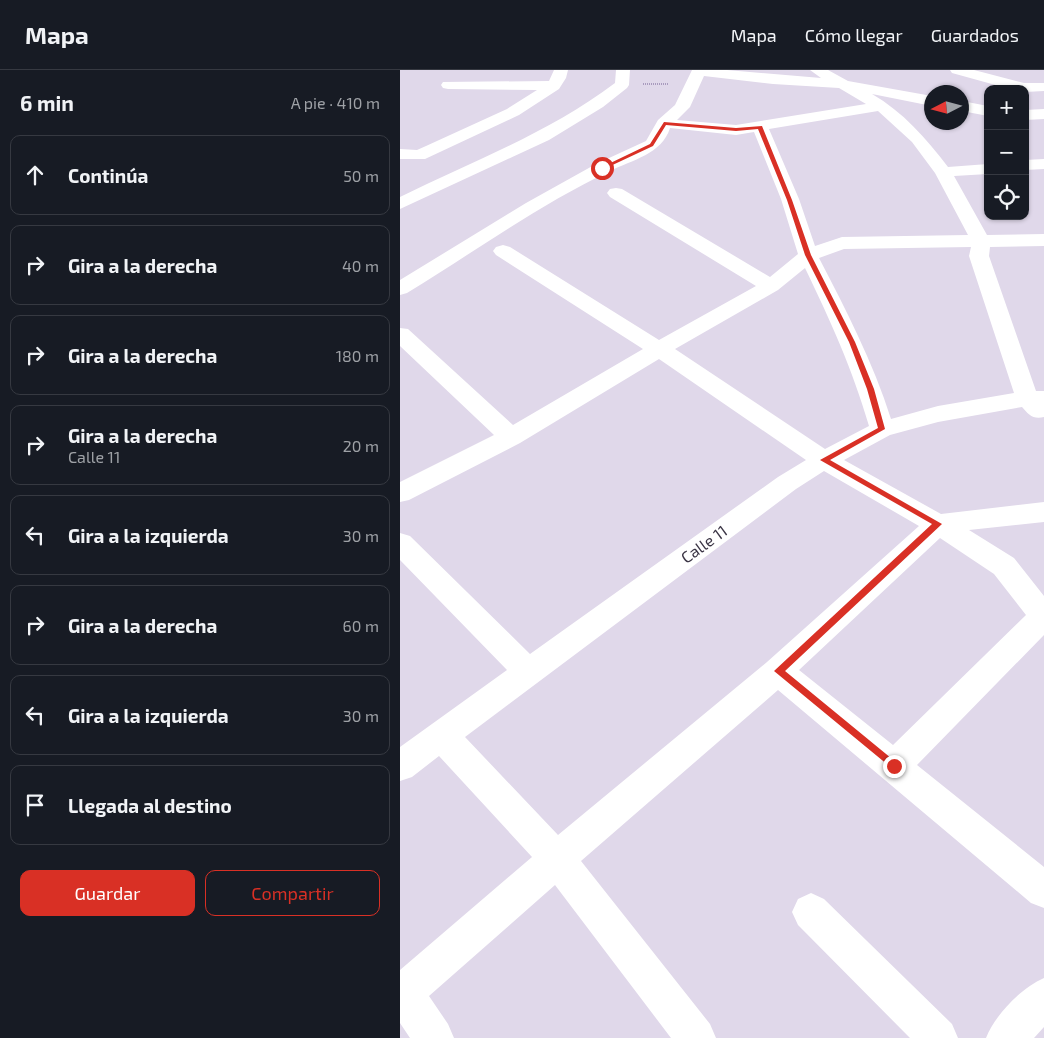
<!DOCTYPE html>
<html lang="es">
<meta charset="utf-8">
<style>
body{margin:0;font-family:"Exo 2",sans-serif;background:#20242c;color:#f1f3f6}
.controls{position:absolute;right:15px;top:15px;display:grid;overflow:hidden;border-radius:10px;box-shadow:0 1px 4px #0004}
.controls button{width:45px;height:45px;display:grid;place-items:center;padding:0;border:0;border-bottom:1px solid #363941;background:#171b24;color:#f1f3f6;font:25px sans-serif}
.compass{position:absolute;left:524px;top:15px;width:45px;height:45px;border-radius:50%;background:#171b24;box-shadow:0 1px 4px #0004;rotate:264deg}
.stop{position:absolute;width:15px;height:15px;margin:-11px;border:4px solid #d93025;border-radius:50%;background:#fff}
.stop.end{background:#d93025;border-color:#fff;box-shadow:0 1px 5px #0008}
.list{margin:0;padding:0;list-style:none}
h2{display:flex;justify-content:space-between;align-items:center;height:65px;margin:0;padding:0 20px;font-size:21px}
h2 small{font-size:16px;font-weight:400;color:#9ea1a6}
.list li{display:grid;grid-template-columns:32px 1fr auto;gap:15px;align-items:center;box-sizing:border-box;height:80px;margin:0 10px 10px;padding:0 10px;border:1px solid #363941;border-radius:10px}
.list b{display:block;font-size:19px;white-space:nowrap}
.list p{margin:0;font-size:16px;white-space:nowrap;color:#9ea1a6}
.list em{font-size:16px;font-style:normal;color:#9ea1a6}
.actions{display:flex;gap:10px;padding:15px 20px}
.actions a{flex:1;padding:11px 0;border:1px solid #d93025;border-radius:10px;text-align:center;font-size:18px;color:#d93025}
.actions .main{background:#d93025;color:#fff}
.icon{flex:none;width:28px;height:28px;fill:none;stroke:currentColor;stroke-width:2;stroke-linecap:round;stroke-linejoin:round}
.map{position:relative;flex:none;width:644px;height:968px;overflow:hidden}
header{display:flex;align-items:center;gap:30px;box-sizing:border-box;height:70px;padding:0 25px;background:#171b24;border-bottom:1px solid #363941}
header strong{font-size:24px}
nav{display:flex;gap:28px;margin-inline-start:auto;font-size:18px}
main{display:flex}
aside{flex:1;background:#171b24}
.map>svg:first-child{display:block}
</style>
<header>
<strong>Mapa</strong>
<nav><a>Mapa</a><a>Cómo llegar</a><a>Guardados</a></nav>
</header>
<main>
<aside>
<h2>6 min<small>A pie · 410 m</small></h2>
<ul class="list">
<li><svg class="icon" aria-label="ahead" viewBox="0 0 24 24"><path d="M12 20V5M6 11l6-6 6 6"/></svg><div><b>Continúa</b></div><em>50 m</em></li>
<li><svg class="icon" aria-label="right" viewBox="0 0 24 24"><path d="M7 20v-9h11M14 6l5 5-5 5"/></svg><div><b>Gira a la derecha</b></div><em>40 m</em></li>
<li><svg class="icon" aria-label="right" viewBox="0 0 24 24"><path d="M7 20v-9h11M14 6l5 5-5 5"/></svg><div><b>Gira a la derecha</b></div><em>180 m</em></li>
<li><svg class="icon" aria-label="right" viewBox="0 0 24 24"><path d="M7 20v-9h11M14 6l5 5-5 5"/></svg><div><b>Gira a la derecha</b><p>Calle 11</p></div><em>20 m</em></li>
<li><svg class="icon" aria-label="left" viewBox="0 0 24 24"><path d="M17 20v-9H6M10 6l-5 5 5 5"/></svg><div><b>Gira a la izquierda</b></div><em>30 m</em></li>
<li><svg class="icon" aria-label="right" viewBox="0 0 24 24"><path d="M7 20v-9h11M14 6l5 5-5 5"/></svg><div><b>Gira a la derecha</b></div><em>60 m</em></li>
<li><svg class="icon" aria-label="left" viewBox="0 0 24 24"><path d="M17 20v-9H6M10 6l-5 5 5 5"/></svg><div><b>Gira a la izquierda</b></div><em>30 m</em></li>
<li><svg class="icon" aria-label="arrive" viewBox="0 0 24 24"><path d="M6 21V4h12l-3 4 3 4H6"/></svg><div><b>Llegada al destino</b></div></li>
</ul>
<div class="actions"><a class="main">Guardar</a><a>Compartir</a></div>
</aside>
<div class="map">
<svg width="644" height="968" viewBox="0 0 644 968">
<rect width="100%" height="100%" fill="#ebe6f2"/>
<path fill="#e0d8ea" fill-rule="evenodd" d="M0,0H644V968H0ZM588,19H625V146H588ZM532,22H562V52H532Z"/>
<g fill="none" stroke-linecap="round" stroke-linejoin="round">
<path stroke="#a99bbe" stroke-width="2" stroke-dasharray="1 1" stroke-linecap="butt" d="M243,14H269"/>
<path fill="#fff" fill-rule="evenodd" d="M154,0H168L166,8L159,19L119,45L25,89H0V79L17,80L26,76L107,39L137,20L48,19L43,18L41,15L43,12L149,11Z
M216,0H230L229,15L227,18L203,37L149,70L0,139V127C73,91 149,63 215,13Z
M292,0H327L421,8L410,0H428L448,11L532,26V36L472,24C503,42 526,68 548,97L588,94V104L554,106L587,165L644,164V176L590,177L589,186L636,321H644V347C633,350 628,344 622,337L538,352L490,365L444,390L541,444L644,432V452L569,460L614,488L644,526V565L517,695L644,797V838L631,833L378,620L181,791L310,954L316,968H271L155,815L29,926L48,954L54,968H10L0,953V900L132,787L39,686L12,707L0,711V677L107,600L0,490V463L10,466L130,584L378,407L406,390L259,289L120,373L9,430L0,432V412L94,365L0,276V258L8,259L113,355L243,279L96,185L93,181L96,177L103,175L110,177L259,270L356,216L210,127L207,123L210,119L216,118L222,119L370,207L398,184L381,129L354,62L336,65L270,58C262,84 232,90 210,101C139,135 74,182 7,223L0,225V210L126,133L196,94L246,71L258,50L275,35ZM304,6L373,14L439,18L466,34L336,55L277,50L290,37ZM478,41L512,72L535,103L568,165L442,167L415,176L399,129L369,59ZM571,177L569,186L614,323L538,336L491,349C473,292 446,240 419,188L444,179ZM405,198C431,252 452,298 469,356L425,379L275,279L378,220ZM424,401L519,456L367,592L158,765L65,667L396,419ZM540,468L594,504L626,545L493,675L399,600Z
M550,0H574L624,13H644V21L625,22V19H610L552,3Z
M562,31L588,36V46L562,41Z
M644,39V49L625,50V40Z
M644,89V99L625,100V90Z
M411,823L424,829L552,954L558,968H510L398,855L392,842L398,829Z
M644,908V957L634,968H586C595,945 621,918 644,908Z"/>
</g>
<path fill="#d93025" d="M264,52L336,58L362,56L392,130L411,185L455,272L474,319L485,359L430,390L542,454L385,601L497,693L498,696L494,700L374,601L532,454L420,390L478,358L467,319L449,272L405,185L387,130L358,59L336,61L266,55L253,76L204,99L200,98L250,74Z"/>
<g text-anchor="middle" stroke-width="4" stroke-linejoin="round" paint-order="stroke">
<g font-size="16" fill="#3b3545" stroke="#fff">
<text transform="translate(304 474) rotate(-36)" y="6">Calle 11</text>
</g>
</g>
</svg>
<div class="controls">
<button>+</button>
<button>−</button>
<button><svg class="icon" aria-label="locate" viewBox="0 0 24 24"><circle cx="12" cy="12" r="6"/><path d="M12 2v4M12 18v4M2 12h4M18 12h4"/></svg></button>
</div>
<svg class="compass" viewBox="-18 -18 36 36"><path d="M0-13l5 13h-10z" fill="#e53935"/><path d="M0 13l5-13h-10z" fill="#9ea1a6"/></svg>
<div class="stop" style="left:202px;top:98px"></div>
<div class="stop end" style="left:494px;top:696px"></div>
</div>
</main>
